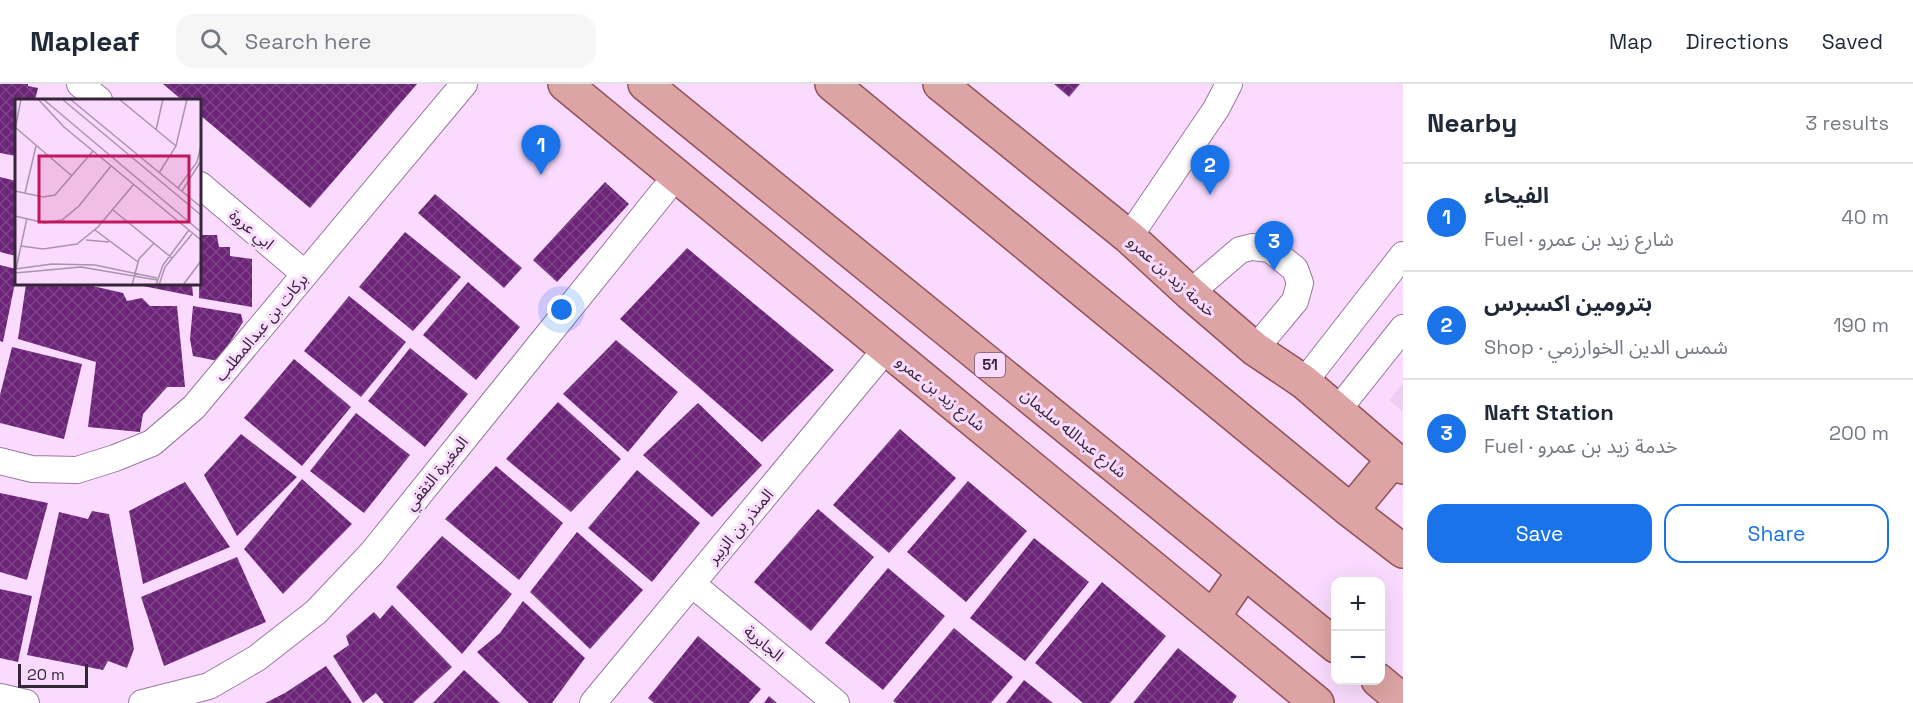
<!DOCTYPE html>
<meta charset="utf-8">
<style>
body{margin:0;font-family:"Space Grotesk","Noto Sans Arabic",sans-serif;background:#f6f6f7;color:#1f2937}
.controls{position:absolute;right:18px;bottom:18px;display:grid;overflow:hidden;border-radius:12px;box-shadow:0 6px 24px #0002}
.controls button{width:54px;height:54px;display:grid;place-items:center;padding:0;border:0;border-bottom:2px solid #e0e1e3;background:#fff;color:#1f2937;font:30px sans-serif}
.scale{position:absolute;left:18px;bottom:15px;width:70px;box-sizing:border-box;padding-left:6px;border:3px solid #352637;border-top:0;font-size:16px;line-height:21px;white-space:nowrap;color:#352637;-webkit-text-stroke:4px #fadbff;paint-order:stroke}
.you{position:absolute;left:562px;top:226px;width:21px;height:21px;margin:-15px;border:4px solid #fff;border-radius:50%;background:#1a73e8;box-shadow:0 0 0 9px #1a73e833}
.badge{display:grid;place-items:center;width:39px;height:39px;border-radius:50%;background:#1a73e8;color:#fff;font-size:20px;font-weight:700}
.pin{position:absolute;translate:-50% -50px;filter:drop-shadow(0 2px 3px #0008)}
.pin::after{content:'';position:absolute;top:32px;width:21px;height:18px;background:inherit;clip-path:polygon(0 0,100% 0,50% 100%)}
.list{margin:0;padding:0;list-style:none}
h2{display:flex;justify-content:space-between;align-items:center;height:78px;margin:0;padding:0 24px;font-size:26px}
h2 small{font-size:20px;font-weight:400;color:#747a83}
.list li{display:grid;grid-template-columns:39px 1fr auto;gap:18px;align-items:center;box-sizing:border-box;height:108px;padding:0 24px;border-top:2px solid #e0e1e3}
.list b{display:block;font-size:22px;white-space:nowrap}
.list p{margin:0;font-size:20px;white-space:nowrap;color:#747a83}
.list em{font-size:20px;font-style:normal;color:#747a83}
.actions{display:flex;gap:12px;padding:18px 24px}
.actions a{flex:1;padding:14px 0;border:2px solid #1a73e8;border-radius:18px;text-align:center;font-size:21px;color:#1a73e8}
.actions .main{background:#1a73e8;color:#fff}
.icon{flex:none;width:33px;height:33px;fill:none;stroke:currentColor;stroke-width:2;stroke-linecap:round;stroke-linejoin:round}
.map{position:relative;flex:none;width:1403px;height:619px;overflow:hidden}
header{display:flex;align-items:center;gap:36px;box-sizing:border-box;height:84px;padding:0 30px;background:#fff;border-bottom:2px solid #e0e1e3}
header strong{font-size:28px}
nav{display:flex;gap:33px;margin-inline-start:auto;font-size:21px}
.search{width:420px;height:54px;background:#f6f6f7;display:flex;align-items:center;gap:15px;box-sizing:border-box;padding:0 21px;border-radius:18px;color:#747a83;font-size:22px}
main{display:flex}
aside{flex:1;background:#fff}
.map>svg:first-child{display:block}
</style>
<header>
<strong>Mapleaf</strong>
<div class="search"><svg class="icon" aria-label="search" viewBox="0 0 24 24"><circle cx="10" cy="10" r="6"/><path d="M15 15l6 6"/></svg>Search here</div>
<nav><a>Map</a><a>Directions</a><a>Saved</a></nav>
</header>
<main>
<div class="map">
<svg width="1403" height="619" viewBox="0 0 1403 619">
<defs>
<pattern id="building-cross-hatch" width="8" height="8" patternUnits="userSpaceOnUse" patternTransform="scale(1.5)"><rect width="8" height="8" fill="#6c2478"/><path d="M0 0l8 8M0 8l8-8" fill="none" stroke="#7d4387"/></pattern>
</defs>
<rect width="100%" height="100%" fill="#fadbff"/>
<path fill="#efcdf5" d="M1403,299V328L1389,316Z"/>
<path fill="url(#building-cross-hatch)" d="M0,0H28V2L38,4L35,16H16V72L0,69Z
M163,0H417L310,124L200,31V16H182Z
M1054,0H1080L1069,13Z
M0,93L16,97V172L0,168Z
M605,98L629,120L557,198L533,176Z
M435,110L522,184L504,204L418,129Z
M405,148L461,193L413,247L359,203Z
M200,151H217L219,163H230V172L252,175V223L199,214Z
M687,164L834,286L762,358L620,235Z
M0,181L16,185V194L3,258L0,257Z
M468,198L520,243L476,296L423,251Z
M26,200H84L123,209L127,217L142,214L150,222H177L185,303H167L143,330L140,348L88,343L96,278L18,255Z
M138,200H192L193,212L138,201Z
M349,212L406,258L361,313L304,267Z
M193,222L241,230L243,238L218,277L193,272L190,255Z
M616,256L678,308L628,368L563,310Z
M12,263L82,280L64,355L0,339V311Z
M410,264L468,310L425,363L368,317Z
M294,275L351,323L302,382L244,334Z
M558,318L621,375L571,428L506,375Z
M698,319L762,381L712,433L643,371Z
M356,329L410,371L364,429L310,387Z
M900,345L956,394L889,469L833,421Z
M241,350L297,393L237,452L204,391Z
M496,382L563,439L519,496L445,435Z
M637,386L700,439L652,498L588,444Z
M302,395L352,440L283,510L244,465Z
M968,397L1027,447L966,518L907,468Z
M185,398L230,463L143,500L129,427Z
M0,409L48,419L27,496L0,488Z
M818,425L874,473L811,547L754,498Z
M92,427L109,430L134,565L127,584L108,577L103,586L27,571L59,428L88,435Z
M577,448L643,506L590,565L530,508Z
M442,452L512,510L462,570L396,503Z
M1034,454L1089,498L1025,577L970,534Z
M237,473L266,538L164,582L141,513Z
M888,484L945,532L883,606L825,559Z
M1102,498L1166,552L1110,619H1083L1035,579Z
M0,505L32,512L18,578L0,574Z
M523,517L585,574L552,619H529L477,568L500,549Z
M392,521L452,583L413,619H384L376,609L363,619L333,572L349,561L346,552L374,528L380,535Z
M954,544L1013,593L991,619H896L893,617Z
M698,552L761,605L749,619H654L648,614Z
M1178,564L1237,612L1232,619H1133Z
M326,582L352,619H265L285,609Z
M464,586L500,619H433Z
M1024,596L1053,619H1006Z
M769,612L777,619H764Z"/>
<g fill="none" stroke-linecap="round" stroke-linejoin="round">
<defs>
<path id="minor" d="M80,0L99,16
M200,101L305,190
M1129,153L1216,25L1229,0
M1190,209L1240,166L1252,163L1270,165L1295,185L1300,199L1295,217L1255,265
M1304,298L1403,171
M1337,327L1403,244
M0,377L32,385L77,386L115,374L152,359L194,323L464,0
M692,500L836,619
M0,613L26,619
M142,619L209,602L257,574L316,528L372,469L676,92
M593,619L886,265"/>
<path id="major" d="M565,0L1317,619
M645,0L1336,562
M832,0L1351,427L1403,467
M940,0L1129,153L1190,209L1255,265L1304,298L1403,383
M1351,427L1394,375
M1213,533L1244,488
M1378,596L1403,617"/>
</defs>
<use href="#minor" stroke="#9a77a0" stroke-width="28"/>
<use href="#major" stroke="#935156" stroke-width="36"/>
<use href="#minor" stroke="#fff" stroke-width="26"/>
<use href="#major" stroke="#dca4a4" stroke-width="33"/>
</g>
<g text-anchor="middle" stroke-width="6" stroke-linejoin="round" paint-order="stroke">
<rect fill="#fadbff" stroke="#705c73" stroke-width="1.5" x="975" y="269" width="30" height="24" rx="4.5"/>
<g font-size="15" font-weight="bold" fill="#352637">
<text x="990" y="286">51</text>
</g>
<g font-size="16" fill="#352637" stroke="#fadbff">
<text transform="translate(252 145) rotate(40)" y="6">ابي عروة</text>
<text transform="translate(1172 192) rotate(42)" y="6">خدمة زيد بن عمرو</text>
<text transform="translate(261 243) rotate(-50)" y="6">بركات بن عبدالمطلب</text>
<text transform="translate(941 309) rotate(39)" y="6">شارع زيد بن عمرو</text>
<text transform="translate(1074 349) rotate(39)" y="6">شارع عبدالله سليمان</text>
<text transform="translate(436 389) rotate(-51)" y="6">المغيرة الثقفي</text>
<text transform="translate(740 442) rotate(-50)" y="6">المنذر بن الزبير</text>
<text transform="translate(764 559) rotate(40)" y="6">الجابرية</text>
</g>
</g>
<g transform="translate(15 15)">
<rect width="186" height="186" fill="#fadbff"/>
<path fill="none" stroke="#ab93af" stroke-width="1.5" d="M23,0L49,28L186,141M28,0L186,133M47,0L186,116M55,0L186,108M104,0L161,47M1,29L57,77M0,31L6,0M141,31L148,0M144,74L161,47L172,0M163,89L182,63L186,47M0,92L28,98L40,96L78,52M167,92L186,62M10,94L21,47M98,111L157,159M0,117L30,124L47,121L64,107L96,67M80,131L123,163M71,141L94,143M6,147L28,150L62,145L83,128L119,85M0,170L37,165L80,166L142,179M1,170L12,119M0,174L66,168L142,181M117,186L124,160L139,144M141,186L148,166L174,131M144,186L150,168L177,135M168,186L186,162"/>
<path fill="#c2185b" fill-opacity="0.15" stroke="#c2185b" stroke-width="3" d="M24,57H174V123H24Z"/>
<rect width="186" height="186" fill="none" stroke="#352637" stroke-width="3"/>
</g>
</svg>
<div class="controls">
<button>+</button>
<button>−</button>
</div>
<div class="scale">20 m</div>
<div class="you"></div>
<div class="pin badge" style="left:541px;top:91px">1</div>
<div class="pin badge" style="left:1210px;top:111px">2</div>
<div class="pin badge" style="left:1274px;top:187px">3</div>
</div>
<aside>
<h2>Nearby<small>3 results</small></h2>
<ul class="list">
<li><span class="badge">1</span><div><b>الفيحاء</b><p>Fuel · شارع زيد بن عمرو</p></div><em>40 m</em></li>
<li><span class="badge">2</span><div><b>بترومين اكسبرس</b><p>Shop · شمس الدين الخوارزمي</p></div><em>190 m</em></li>
<li><span class="badge">3</span><div><b>Naft Station</b><p>Fuel · خدمة زيد بن عمرو</p></div><em>200 m</em></li>
</ul>
<div class="actions"><a class="main">Save</a><a>Share</a></div>
</aside>
</main>
